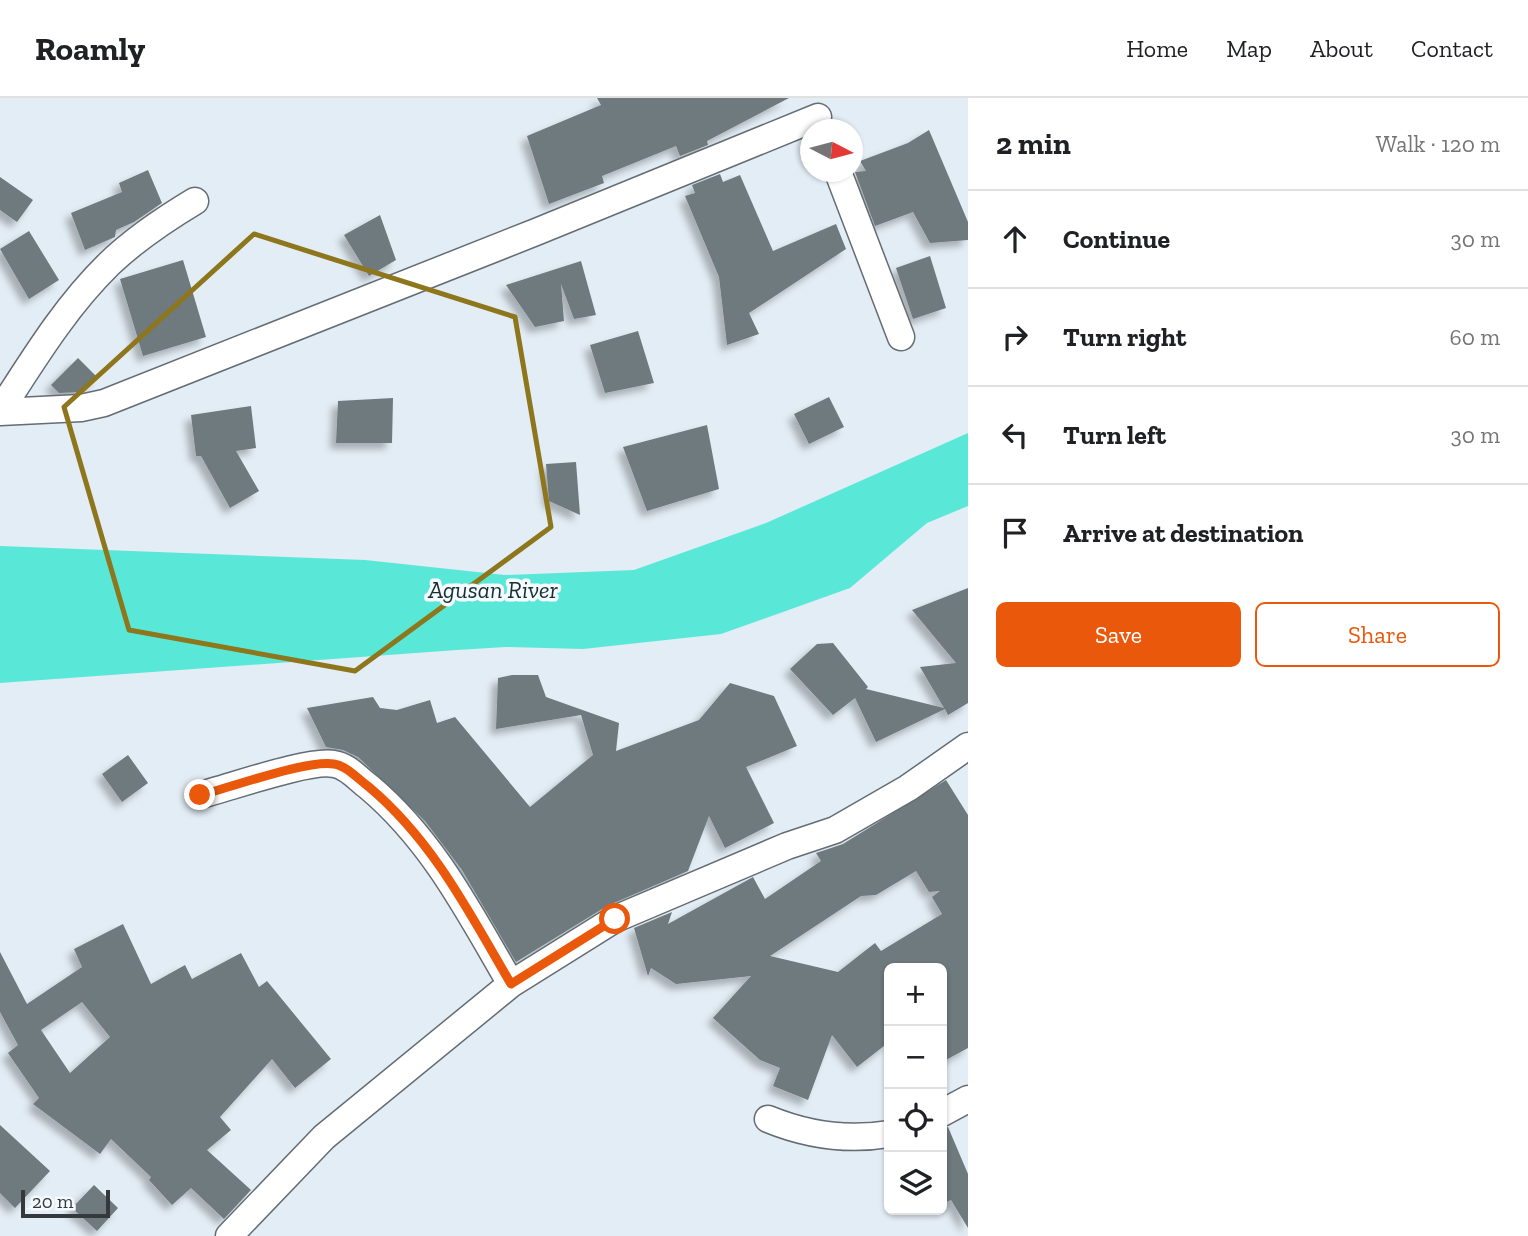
<!DOCTYPE html>
<meta charset="utf-8">
<style>
body{margin:0;font-family:"Zilla Slab",serif;background:#f2f2f2;color:#202124}
.controls{position:absolute;right:21px;bottom:21px;display:grid;overflow:hidden;border-radius:10px;box-shadow:0 2px 5px #0004}
.controls button{width:63px;height:63px;display:grid;place-items:center;padding:0;border:0;border-bottom:2px solid #e0e0e0;background:#fff;color:#202124;font:35px sans-serif}
.compass{position:absolute;left:800px;top:21px;width:63px;height:63px;border-radius:50%;background:#fff;box-shadow:0 2px 5px #0004;rotate:96deg}
.scale{position:absolute;left:21px;bottom:18px;width:89px;box-sizing:border-box;padding-left:7px;border:4px solid #35393c;border-top:0;font-size:19px;line-height:24px;white-space:nowrap;color:#35393c;-webkit-text-stroke:5px #f4faff;paint-order:stroke}
.stop{position:absolute;width:21px;height:21px;margin:-16px;border:5px solid #ea580c;border-radius:50%;background:#fff}
.stop.end{background:#ea580c;border-color:#fff;box-shadow:0 2px 7px #0008}
.list{margin:0;padding:0;list-style:none}
h2{display:flex;justify-content:space-between;align-items:center;height:91px;margin:0;padding:0 28px;font-size:30px}
h2 small{font-size:23px;font-weight:400;color:#757577}
.list li{display:grid;grid-template-columns:46px 1fr auto;gap:21px;align-items:center;box-sizing:border-box;height:98px;padding:0 28px;border-top:2px solid #e0e0e0}
.list b{display:block;font-size:26px;white-space:nowrap}
.list em{font-size:23px;font-style:normal;color:#757577}
.actions{display:flex;gap:14px;padding:21px 28px}
.actions a{flex:1;padding:16px 0;border:2px solid #ea580c;border-radius:10px;text-align:center;font-size:24px;color:#ea580c}
.actions .main{background:#ea580c;color:#fff}
.icon{flex:none;width:38px;height:38px;fill:none;stroke:currentColor;stroke-width:2;stroke-linecap:round;stroke-linejoin:round}
.map{position:relative;flex:none;width:968px;height:1138px;overflow:hidden}
header{display:flex;align-items:center;gap:42px;box-sizing:border-box;height:98px;padding:0 35px;background:#fff;border-bottom:2px solid #e0e0e0}
header strong{font-size:33px}
nav{display:flex;gap:38px;margin-inline-start:auto;font-size:24px}
main{display:flex}
aside{flex:1;background:#fff}
.map>svg:first-child{display:block}
</style>
<header>
<strong>Roamly</strong>
<nav><a>Home</a><a>Map</a><a>About</a><a>Contact</a></nav>
</header>
<main>
<div class="map">
<svg width="968" height="1138" viewBox="0 0 968 1138">
<defs>
<filter id="shadow"><feDropShadow dx="-6" dy="6" stdDeviation="3.5" flood-color="#0004"/></filter>
</defs>
<rect width="100%" height="100%" fill="#e3edf5"/>
<path fill="#59e8d8" d="M968,335V408L927,425L850,490L721,536L583,551L506,549L457,552L0,585V448L365,462L505,477L634,472L766,425Z"/>
<path fill="#6e7a7e" fill-rule="evenodd" filter="url(#shadow)" d="M597,0H789L707,43L708,47L680,58L676,48L602,78L604,85L549,106L527,38L601,7Z
M929,32L968,124V142L930,145L913,114L875,128L855,74L866,73L860,63L908,45Z
M148,72L162,105L134,124L116,132L115,139L85,152L71,115L122,94L119,85Z
M720,76L723,84L740,77L773,153L836,126L846,151L749,215L759,236L727,247L719,179L685,98L695,95L692,87Z
M0,79L33,102L17,124L0,112Z
M380,117L396,162L369,178L344,137Z
M29,133L59,182L29,201L0,151Z
M930,158L946,210L913,221L896,170Z
M183,162L206,239L143,258L120,181Z
M581,163L596,217L574,221L561,186L564,223L535,229L506,187Z
M638,233L654,285L605,295L590,247Z
M78,260L97,279L82,294L59,295L51,287Z
M829,299L844,329L809,346L794,316Z
M393,300L392,345H336L338,303Z
M251,308L256,350L236,353L259,393L230,410L201,358H196L191,317Z
M707,327L719,391L647,413L623,349Z
M576,364L580,417L549,403L546,366Z
M968,490V605L948,617L945,611L876,644L855,600L833,617L790,571L817,546L833,545L868,589L866,591L944,610L920,569L956,565L912,512Z
M512,577H538L546,599L619,625L616,653L699,622L730,585L774,598L797,648L746,669L774,725L725,750L709,718L688,773L607,808L516,864L462,772L425,723L358,659L343,652L326,649L307,610L373,599L380,610L397,612L430,602L437,625L455,619L530,709L593,657L581,617L496,631L498,580Z
M128,657L148,685L122,704L102,676Z
M946,682L968,717V950L942,964V870H889V944L857,969L832,937L808,1002L773,988L780,970L760,962L713,920L751,878L676,886L651,870L648,878L634,830L672,814L668,826L753,779L765,801L821,763L816,755L843,746ZM916,773L929,794L940,793L932,799L942,816L881,853L875,845L838,874L770,858L861,798L876,797Z
M123,826L151,886L185,867L192,881L241,855L259,889L267,883L331,961L295,990L272,961L220,1019L231,1032L207,1052L251,1092L224,1121L191,1090L172,1107L149,1082L151,1079L111,1041L100,1056L33,1006L39,1000L8,955L18,947L0,914V854L27,906L82,869L74,851ZM82,904L110,939L70,975L41,932Z
M0,1027L50,1073L15,1110L0,1095Z
M948,1029L968,1076V1130L951,1102L942,1106V1031Z
M94,1087L118,1110L97,1133L72,1110Z"/>
<g fill="none" stroke-linecap="round" stroke-linejoin="round">
<defs>
<path id="minor" d="M838,74L901,239
M0,313C33,262 65,209 109,166C134,142 165,121 195,103
M0,314L81,310L104,305L536,134L818,19
M200,697C229,690 309,661 334,666C348,668 358,681 369,689C433,743 469,814 511,886
M942,1015L968,1001
M768,1021C807,1037 847,1043 889,1036
M229,1138L324,1039L511,886L615,821L787,748L835,732L908,690L968,648"/>
</defs>
<use href="#minor" stroke="#646c74" stroke-width="29"/>
<use href="#minor" stroke="#fff" stroke-width="26"/>
</g>
<g fill="none" stroke-linecap="round" stroke-linejoin="round">
<path stroke="#ea580c" stroke-width="9" d="M200,697C229,690 309,661 334,666C347,668 358,681 369,689C433,743 469,814 511,886L615,821"/>
</g>
<path fill="none" stroke="#8d761b" stroke-width="5" stroke-linejoin="round" d="M254,136L515,219L551,429L355,573L129,532L64,309Z"/>
<g text-anchor="middle" stroke-width="7" stroke-linejoin="round" paint-order="stroke">
<g font-size="24" font-style="italic" fill="#18302d" stroke="#f4faff">
<text x="493" y="500">Agusan River</text>
</g>
</g>
</svg>
<div class="controls">
<button>+</button>
<button>−</button>
<button><svg class="icon" aria-label="locate" viewBox="0 0 24 24"><circle cx="12" cy="12" r="6"/><path d="M12 2v4M12 18v4M2 12h4M18 12h4"/></svg></button>
<button><svg class="icon" aria-label="layers" viewBox="0 0 24 24"><path d="M12 4l9 5-9 5-9-5zM3 14l9 5 9-5"/></svg></button>
</div>
<svg class="compass" viewBox="-18 -18 36 36"><path d="M0-13l5 13h-10z" fill="#e53935"/><path d="M0 13l5-13h-10z" fill="#757577"/></svg>
<div class="scale">20 m</div>
<div class="stop" style="left:615px;top:821px"></div>
<div class="stop end" style="left:200px;top:697px"></div>
</div>
<aside>
<h2>2 min<small>Walk · 120 m</small></h2>
<ul class="list">
<li><svg class="icon" aria-label="ahead" viewBox="0 0 24 24"><path d="M12 20V5M6 11l6-6 6 6"/></svg><div><b>Continue</b></div><em>30 m</em></li>
<li><svg class="icon" aria-label="right" viewBox="0 0 24 24"><path d="M7 20v-9h11M14 6l5 5-5 5"/></svg><div><b>Turn right</b></div><em>60 m</em></li>
<li><svg class="icon" aria-label="left" viewBox="0 0 24 24"><path d="M17 20v-9H6M10 6l-5 5 5 5"/></svg><div><b>Turn left</b></div><em>30 m</em></li>
<li><svg class="icon" aria-label="arrive" viewBox="0 0 24 24"><path d="M6 21V4h12l-3 4 3 4H6"/></svg><div><b>Arrive at destination</b></div></li>
</ul>
<div class="actions"><a class="main">Save</a><a>Share</a></div>
</aside>
</main>
